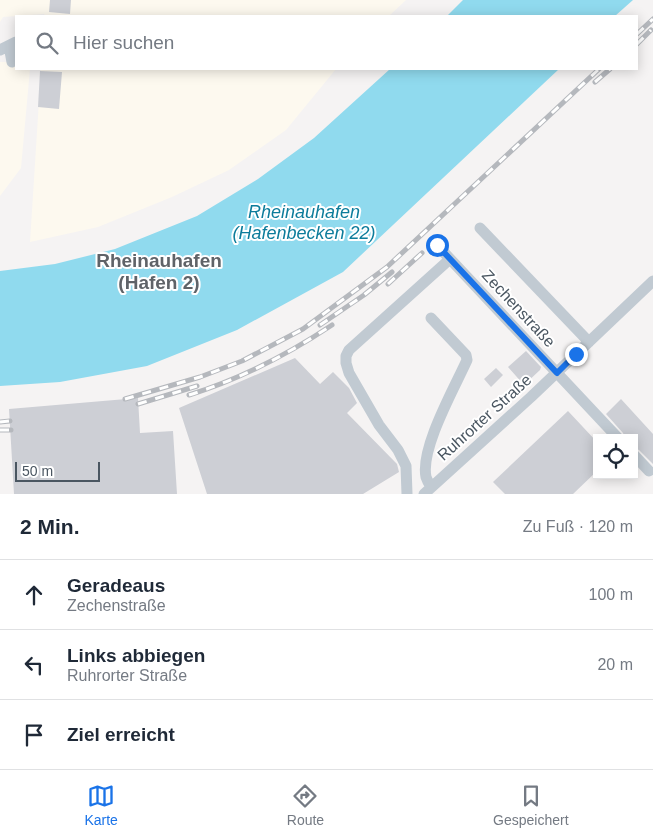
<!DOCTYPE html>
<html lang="de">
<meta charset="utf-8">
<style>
body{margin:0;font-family:Helvetica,sans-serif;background:#f6f6f7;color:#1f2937}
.controls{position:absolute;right:15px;bottom:15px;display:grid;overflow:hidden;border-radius:0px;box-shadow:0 2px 12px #0003}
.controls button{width:45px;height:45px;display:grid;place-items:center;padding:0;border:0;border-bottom:1px solid #e0e1e3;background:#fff;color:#1f2937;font:25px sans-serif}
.scale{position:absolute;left:15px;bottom:12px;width:85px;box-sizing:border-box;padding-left:5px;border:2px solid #4a5661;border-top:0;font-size:14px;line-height:18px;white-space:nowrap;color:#4a5661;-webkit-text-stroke:4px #fff;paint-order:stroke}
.stop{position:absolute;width:15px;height:15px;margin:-11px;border:4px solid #1a73e8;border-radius:50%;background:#fff}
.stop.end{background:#1a73e8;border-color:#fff;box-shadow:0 1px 5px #0008}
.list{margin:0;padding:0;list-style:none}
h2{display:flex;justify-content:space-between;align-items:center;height:65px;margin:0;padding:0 20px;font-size:21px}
h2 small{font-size:16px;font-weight:400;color:#747a83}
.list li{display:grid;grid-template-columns:32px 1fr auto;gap:15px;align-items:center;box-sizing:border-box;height:70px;padding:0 20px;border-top:1px solid #e0e1e3}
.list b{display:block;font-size:19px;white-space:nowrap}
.list p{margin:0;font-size:16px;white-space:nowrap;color:#747a83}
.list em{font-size:16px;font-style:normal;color:#747a83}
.icon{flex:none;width:28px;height:28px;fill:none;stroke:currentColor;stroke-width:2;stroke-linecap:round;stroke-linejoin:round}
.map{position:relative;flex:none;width:653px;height:494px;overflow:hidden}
.search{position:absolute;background:#fff;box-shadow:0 2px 12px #0003;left:15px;right:15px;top:15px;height:55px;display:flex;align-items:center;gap:12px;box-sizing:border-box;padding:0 18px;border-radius:0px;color:#747a83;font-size:19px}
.sheet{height:275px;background:#fff}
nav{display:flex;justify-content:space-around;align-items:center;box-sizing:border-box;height:70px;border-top:1px solid #e0e1e3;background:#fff;font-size:14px;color:#747a83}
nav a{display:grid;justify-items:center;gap:2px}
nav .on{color:#1a73e8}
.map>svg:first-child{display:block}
</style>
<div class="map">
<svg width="653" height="494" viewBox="0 0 653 494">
<rect width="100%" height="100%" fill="#f5f3f3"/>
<path fill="#fdf9ef" d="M0,0H406L389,16H45L44,14L3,17L0,22Z
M0,62H16V69H30L21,168L0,196Z
M41,69H336L286,130L229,170L172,197L98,227L30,242Z"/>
<path fill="#90daee" d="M463,0H633L615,16H447Z
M390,69H559L343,272L237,330L147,366L60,382L0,386V271L55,264L115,249L197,216L258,179L314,138Z"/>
<path fill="#cdcfd5" d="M50,0H71L70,14L49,12Z
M40,71L62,72L59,109L38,107Z
M526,351L541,367L540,370L524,385L508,367Z
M295,358L320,384L333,372L349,388L357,403L347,413L397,464L399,472L363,494H207L179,408Z
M496,368L503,375L491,387L484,379Z
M138,398L140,433L173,431L177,494H14L9,409Z
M621,399L653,434V464L639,450L634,448V438H625L623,433L606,414Z
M568,411L597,442V471L573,494H505L493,482Z"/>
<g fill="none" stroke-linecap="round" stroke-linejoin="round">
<path stroke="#c1cad2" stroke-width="11" d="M9,46L12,62
M0,50L16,42
M480,228L589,342
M437,245L618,438
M634,455L649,471
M431,487C429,484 427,480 426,477C420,448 455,387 467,360L466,355L431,318
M407,494L406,466L398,450L379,425L349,373L346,363V356L349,350L450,259
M424,494L531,397L653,281"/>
<defs>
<path id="rail" d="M637,34L653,19
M637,44L651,30
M595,82L610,69
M388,284L422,253
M320,325L364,295L392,272
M189,395C240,379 287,355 332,325
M125,399L200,377L242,361L303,329L387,267L599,69
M138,404L197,386
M0,422L10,421
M0,430H11"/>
</defs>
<use href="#rail" stroke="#b5b8bd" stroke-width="5"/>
<use href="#rail" stroke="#fff" stroke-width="3" stroke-dasharray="9" stroke-linecap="butt"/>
</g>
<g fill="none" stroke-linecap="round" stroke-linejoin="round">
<path stroke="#1a73e8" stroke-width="6" d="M437,245L557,373L576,354"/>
</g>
<g text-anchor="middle" stroke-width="4" stroke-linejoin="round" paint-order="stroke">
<g font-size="16" fill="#4a5661" stroke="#fff">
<text transform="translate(519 308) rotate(47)" y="6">Zechenstraße</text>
<text transform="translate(484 417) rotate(-42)" y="6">Ruhrorter Straße</text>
</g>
<g font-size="18" font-style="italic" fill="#0c7c9b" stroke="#fff">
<text x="304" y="218">Rheinauhafen<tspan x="304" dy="21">(Hafenbecken 22)</tspan></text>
</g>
<g font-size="19" font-weight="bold" fill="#5f6368" stroke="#fff">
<text x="159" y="267">Rheinauhafen<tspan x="159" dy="22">(Hafen 2)</tspan></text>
</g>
</g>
</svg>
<div class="controls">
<button><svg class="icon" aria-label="locate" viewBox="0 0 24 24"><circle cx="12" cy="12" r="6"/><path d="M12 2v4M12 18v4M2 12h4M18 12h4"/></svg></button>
</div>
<div class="scale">50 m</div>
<div class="stop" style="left:437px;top:245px"></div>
<div class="stop end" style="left:576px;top:354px"></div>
<div class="search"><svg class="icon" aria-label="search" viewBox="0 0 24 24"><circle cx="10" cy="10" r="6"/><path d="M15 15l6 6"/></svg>Hier suchen</div>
</div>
<section class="sheet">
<h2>2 Min.<small>Zu Fuß · 120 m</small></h2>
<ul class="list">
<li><svg class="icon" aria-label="ahead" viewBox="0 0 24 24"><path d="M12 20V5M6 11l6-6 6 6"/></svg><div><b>Geradeaus</b><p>Zechenstraße</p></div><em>100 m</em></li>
<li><svg class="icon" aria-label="left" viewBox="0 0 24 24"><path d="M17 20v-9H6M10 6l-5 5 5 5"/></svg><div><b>Links abbiegen</b><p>Ruhrorter Straße</p></div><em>20 m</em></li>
<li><svg class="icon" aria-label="arrive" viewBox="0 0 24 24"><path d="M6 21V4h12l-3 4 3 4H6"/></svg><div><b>Ziel erreicht</b></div></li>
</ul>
</section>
<nav>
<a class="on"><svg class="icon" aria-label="map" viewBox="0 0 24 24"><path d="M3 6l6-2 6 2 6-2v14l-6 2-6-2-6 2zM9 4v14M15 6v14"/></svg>Karte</a>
<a><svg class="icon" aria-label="directions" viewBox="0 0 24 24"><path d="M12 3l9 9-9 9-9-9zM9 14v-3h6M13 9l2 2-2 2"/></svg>Route</a>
<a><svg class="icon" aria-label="saved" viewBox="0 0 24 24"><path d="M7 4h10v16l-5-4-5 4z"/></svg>Gespeichert</a>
</nav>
